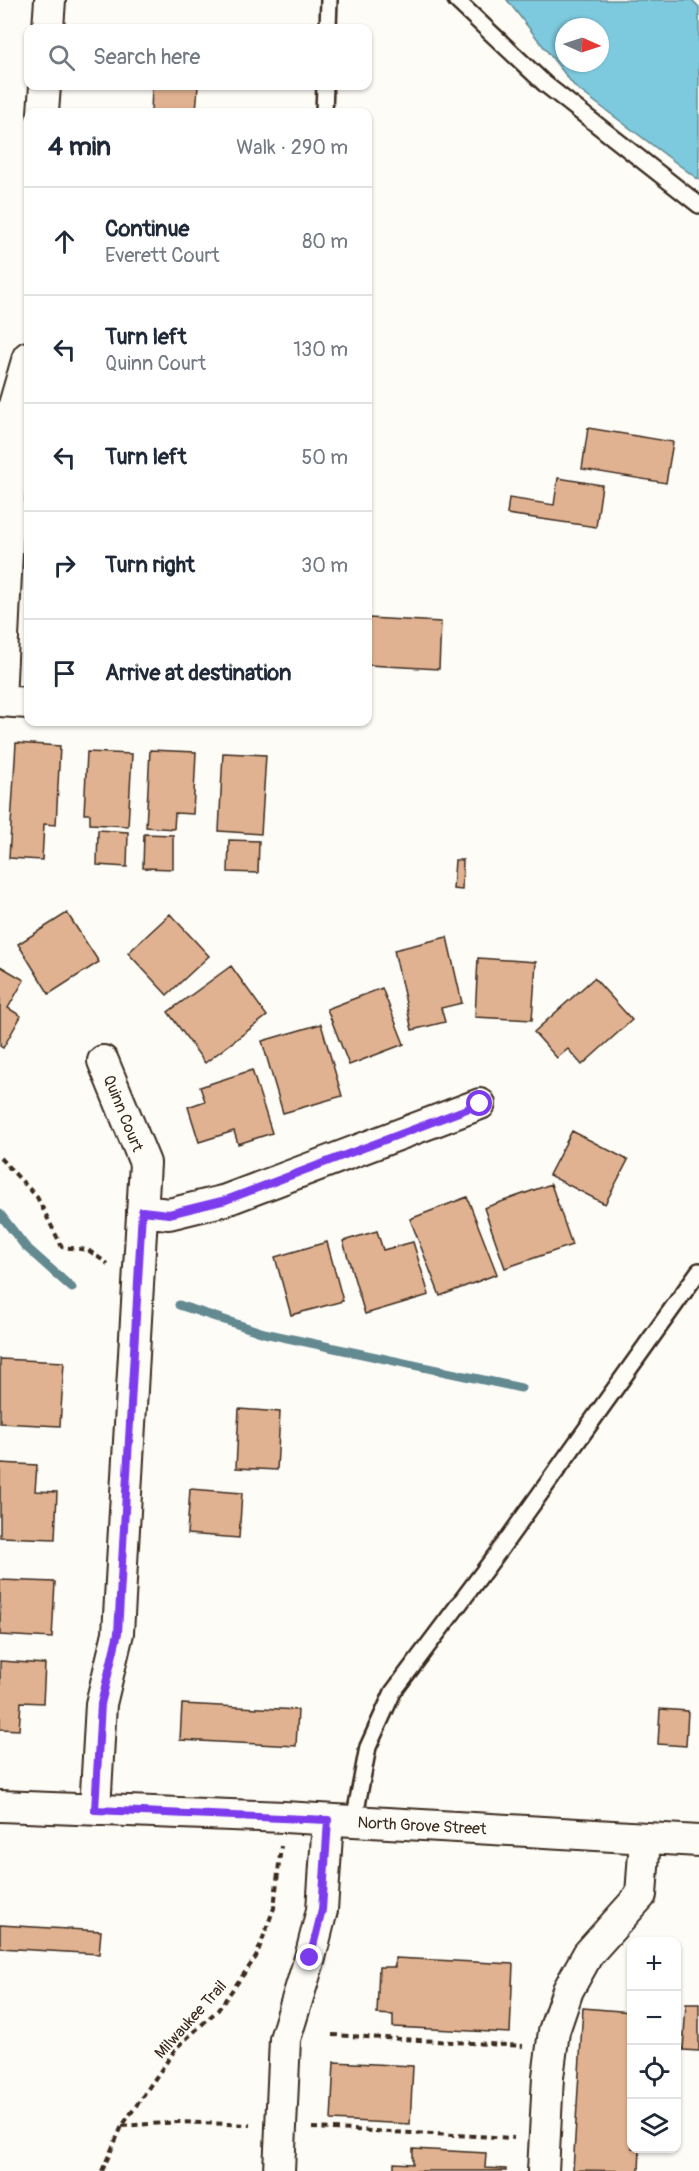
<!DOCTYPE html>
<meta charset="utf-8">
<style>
body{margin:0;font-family:Pangolin,sans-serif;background:#f2f2f3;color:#1f2937}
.controls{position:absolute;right:18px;bottom:18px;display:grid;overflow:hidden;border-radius:12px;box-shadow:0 2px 4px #0004}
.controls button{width:54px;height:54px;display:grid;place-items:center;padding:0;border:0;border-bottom:2px solid #e0e1e3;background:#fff;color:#1f2937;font:30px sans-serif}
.compass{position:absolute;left:555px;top:18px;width:54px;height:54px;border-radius:50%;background:#fff;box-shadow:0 2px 4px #0004;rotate:93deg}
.stop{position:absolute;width:18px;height:18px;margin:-14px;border:4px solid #7c3aed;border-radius:50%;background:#fff}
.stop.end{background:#7c3aed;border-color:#fff;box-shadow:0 2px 6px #0008}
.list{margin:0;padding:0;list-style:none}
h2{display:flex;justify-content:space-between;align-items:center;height:78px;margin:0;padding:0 24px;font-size:26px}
h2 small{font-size:20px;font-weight:400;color:#747a83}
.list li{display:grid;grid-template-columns:39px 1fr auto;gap:18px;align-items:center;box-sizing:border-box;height:108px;padding:0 24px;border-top:2px solid #e0e1e3}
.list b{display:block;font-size:22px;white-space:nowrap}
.list p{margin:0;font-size:20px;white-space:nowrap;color:#747a83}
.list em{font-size:20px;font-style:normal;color:#747a83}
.icon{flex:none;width:33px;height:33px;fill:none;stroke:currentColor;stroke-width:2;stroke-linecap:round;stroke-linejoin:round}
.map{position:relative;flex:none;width:699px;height:2171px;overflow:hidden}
.search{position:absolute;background:#fff;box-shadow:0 2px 4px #0004;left:24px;top:24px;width:348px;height:66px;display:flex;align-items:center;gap:15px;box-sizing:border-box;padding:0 21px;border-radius:12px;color:#747a83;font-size:22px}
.panel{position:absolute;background:#fff;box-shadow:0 2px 4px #0004;left:24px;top:108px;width:348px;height:618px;border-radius:12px}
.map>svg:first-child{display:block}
</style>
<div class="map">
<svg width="699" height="2171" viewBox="0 0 699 2171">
<rect width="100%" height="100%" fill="#fdfcf7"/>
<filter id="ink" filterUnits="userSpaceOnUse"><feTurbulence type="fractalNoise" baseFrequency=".0167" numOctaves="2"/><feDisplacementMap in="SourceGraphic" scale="12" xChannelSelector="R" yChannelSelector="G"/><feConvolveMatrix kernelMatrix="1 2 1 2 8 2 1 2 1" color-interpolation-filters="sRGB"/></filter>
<g filter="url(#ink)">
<path fill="#7dc9dd" stroke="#638991" stroke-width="1.5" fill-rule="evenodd" d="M507,0H692L699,7V180L575,87ZM564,27H600V63H564Z"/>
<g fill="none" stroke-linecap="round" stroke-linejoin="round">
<path stroke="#638991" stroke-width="9" d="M0,1214L25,1246L72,1288
M179,1305L264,1333L521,1388"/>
</g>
<path fill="#e0b291" stroke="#3b2a1e" stroke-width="1.5" d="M152,86H198L196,112H151Z
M588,428L673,442L666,483L582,469Z
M558,478L602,485L596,527L507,514L509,498L554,505Z
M368,618L441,622L439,669L368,665Z
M16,743L60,746L56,825L44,824L42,860L9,858Z
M150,750L196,752L193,814L175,813L174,829L146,827Z
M87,752L132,754L128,826L90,824V814H84Z
M223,753L266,755L261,834L219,831Z
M98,830L128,832L127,867L97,865Z
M144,834L173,835V869L143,868Z
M229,840L259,841L258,873L228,872Z
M455,860H463L462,890L453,889Z
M67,913L99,962L49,994L18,944Z
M170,914L209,956L167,995L128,953Z
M447,937L462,1003L441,1008L445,1022L412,1030L394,950Z
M478,958L536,962L532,1020L475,1017Z
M0,966L24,980L8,1008L21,1016L3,1048L0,1046Z
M231,966L267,1016L205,1063L168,1012Z
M594,978L632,1020L582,1065L568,1049L557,1058L534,1032Z
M382,988L404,1044L349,1065L327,1009Z
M321,1024L342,1096L283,1113L262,1041Z
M252,1070L272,1133L238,1144L234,1131L199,1142L188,1107L205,1101L200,1087Z
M572,1131L628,1160L605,1204L549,1175Z
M551,1184L572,1245L505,1268L484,1208Z
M467,1197L497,1274L440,1296L410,1219Z
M377,1231L383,1250L413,1242L429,1295L365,1314L343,1241Z
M327,1242L343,1301L291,1315L275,1257Z
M0,1359L64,1362L60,1426L0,1423Z
M239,1409L280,1412L277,1470L236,1468Z
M0,1463L37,1465L35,1491L57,1492L55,1539L0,1537Z
M190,1489L242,1493L239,1538L187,1534Z
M0,1580L55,1582L52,1638L0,1635Z
M0,1661L45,1664L43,1703L21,1702L19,1730L0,1729Z
M182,1704L298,1710L296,1746L180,1740Z
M660,1709L688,1711L686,1746L658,1744Z
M0,1925L101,1931L99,1954L0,1948Z
M395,1958L513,1964L510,2033L393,2027V2015L377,2014L379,1967H395Z
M686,2004H699V2051L683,2050Z
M583,2008L632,2012V2148H640L639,2171L573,2170Z
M334,2062L413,2066L410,2124L331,2120Z
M413,2149L486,2153L485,2168L506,2169V2171H394V2163L413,2164Z"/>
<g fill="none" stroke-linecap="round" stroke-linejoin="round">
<defs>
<path id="lane" d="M456,0L545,84L699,205
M328,28L329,0
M324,112L325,86
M354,1821L368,1747L393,1692L502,1547L699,1271"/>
<path id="street" d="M48,28L50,0
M43,112L45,86
M28,357L14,405L0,701L28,703
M142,1211L169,1214L226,1200L480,1104
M0,1806L284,1817L699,1841
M95,1810L101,1704L118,1633L145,1163L103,1061
M279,2171L285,2039L310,1958L322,1910L328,1820
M543,2171L548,2077L554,2031L568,1990L588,1954L641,1895L645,1839"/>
</defs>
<use href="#lane" stroke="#3b2a1e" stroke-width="20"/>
<use href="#street" stroke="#3b2a1e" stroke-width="34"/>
<path stroke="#3b2a1e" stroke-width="4" stroke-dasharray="6 4.5" stroke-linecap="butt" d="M0,1158L37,1197L62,1247L88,1250L108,1264
M332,2035L523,2046
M122,2126L179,2122L250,2125
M312,2128L514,2138
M102,2171L122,2126L177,2047L218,2010L256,1957L274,1908L281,1846"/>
<use href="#lane" stroke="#fdfcf7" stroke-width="15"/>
<use href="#street" stroke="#fdfcf7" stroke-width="30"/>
</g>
</g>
<g fill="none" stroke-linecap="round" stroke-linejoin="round" filter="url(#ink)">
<path stroke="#7c3aed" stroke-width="8" d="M310,1958L322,1910L328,1820L95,1810L101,1704L118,1633L142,1211L169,1214L226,1200L480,1104"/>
</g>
<g text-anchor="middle" stroke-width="4.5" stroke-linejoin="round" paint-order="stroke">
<g font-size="16" fill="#3b2a1e" stroke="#fdfcf7">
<text transform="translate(124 1113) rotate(68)" y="6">Quinn Court</text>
<text transform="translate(422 1825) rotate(3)" y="6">North Grove Street</text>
<text transform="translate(190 2019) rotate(-48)" y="6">Milwaukee Trail</text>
</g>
</g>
</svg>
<div class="controls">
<button>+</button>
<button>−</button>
<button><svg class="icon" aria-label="locate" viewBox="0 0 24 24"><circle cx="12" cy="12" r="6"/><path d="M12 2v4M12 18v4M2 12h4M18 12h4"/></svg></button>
<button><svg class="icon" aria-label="layers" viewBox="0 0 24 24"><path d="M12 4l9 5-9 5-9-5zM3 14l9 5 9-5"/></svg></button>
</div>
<svg class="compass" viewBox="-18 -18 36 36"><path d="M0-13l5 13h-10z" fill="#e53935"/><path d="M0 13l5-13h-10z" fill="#747a83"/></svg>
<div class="stop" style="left:480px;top:1104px"></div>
<div class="stop end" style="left:310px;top:1958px"></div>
<div class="search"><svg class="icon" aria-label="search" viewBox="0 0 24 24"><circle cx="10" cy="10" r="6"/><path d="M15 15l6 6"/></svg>Search here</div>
<section class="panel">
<h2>4 min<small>Walk · 290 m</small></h2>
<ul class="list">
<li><svg class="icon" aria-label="ahead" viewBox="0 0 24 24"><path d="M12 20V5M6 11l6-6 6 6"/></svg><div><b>Continue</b><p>Everett Court</p></div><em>80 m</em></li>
<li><svg class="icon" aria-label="left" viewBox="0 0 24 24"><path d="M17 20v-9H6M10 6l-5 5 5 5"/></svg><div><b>Turn left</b><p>Quinn Court</p></div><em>130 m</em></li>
<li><svg class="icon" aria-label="left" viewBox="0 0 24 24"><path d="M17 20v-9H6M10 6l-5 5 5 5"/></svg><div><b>Turn left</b></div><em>50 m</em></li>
<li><svg class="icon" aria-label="right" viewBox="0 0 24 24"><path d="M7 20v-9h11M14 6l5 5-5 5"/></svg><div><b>Turn right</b></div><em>30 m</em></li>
<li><svg class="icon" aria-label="arrive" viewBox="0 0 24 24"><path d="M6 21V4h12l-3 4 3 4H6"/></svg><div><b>Arrive at destination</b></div></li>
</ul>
</section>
</div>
